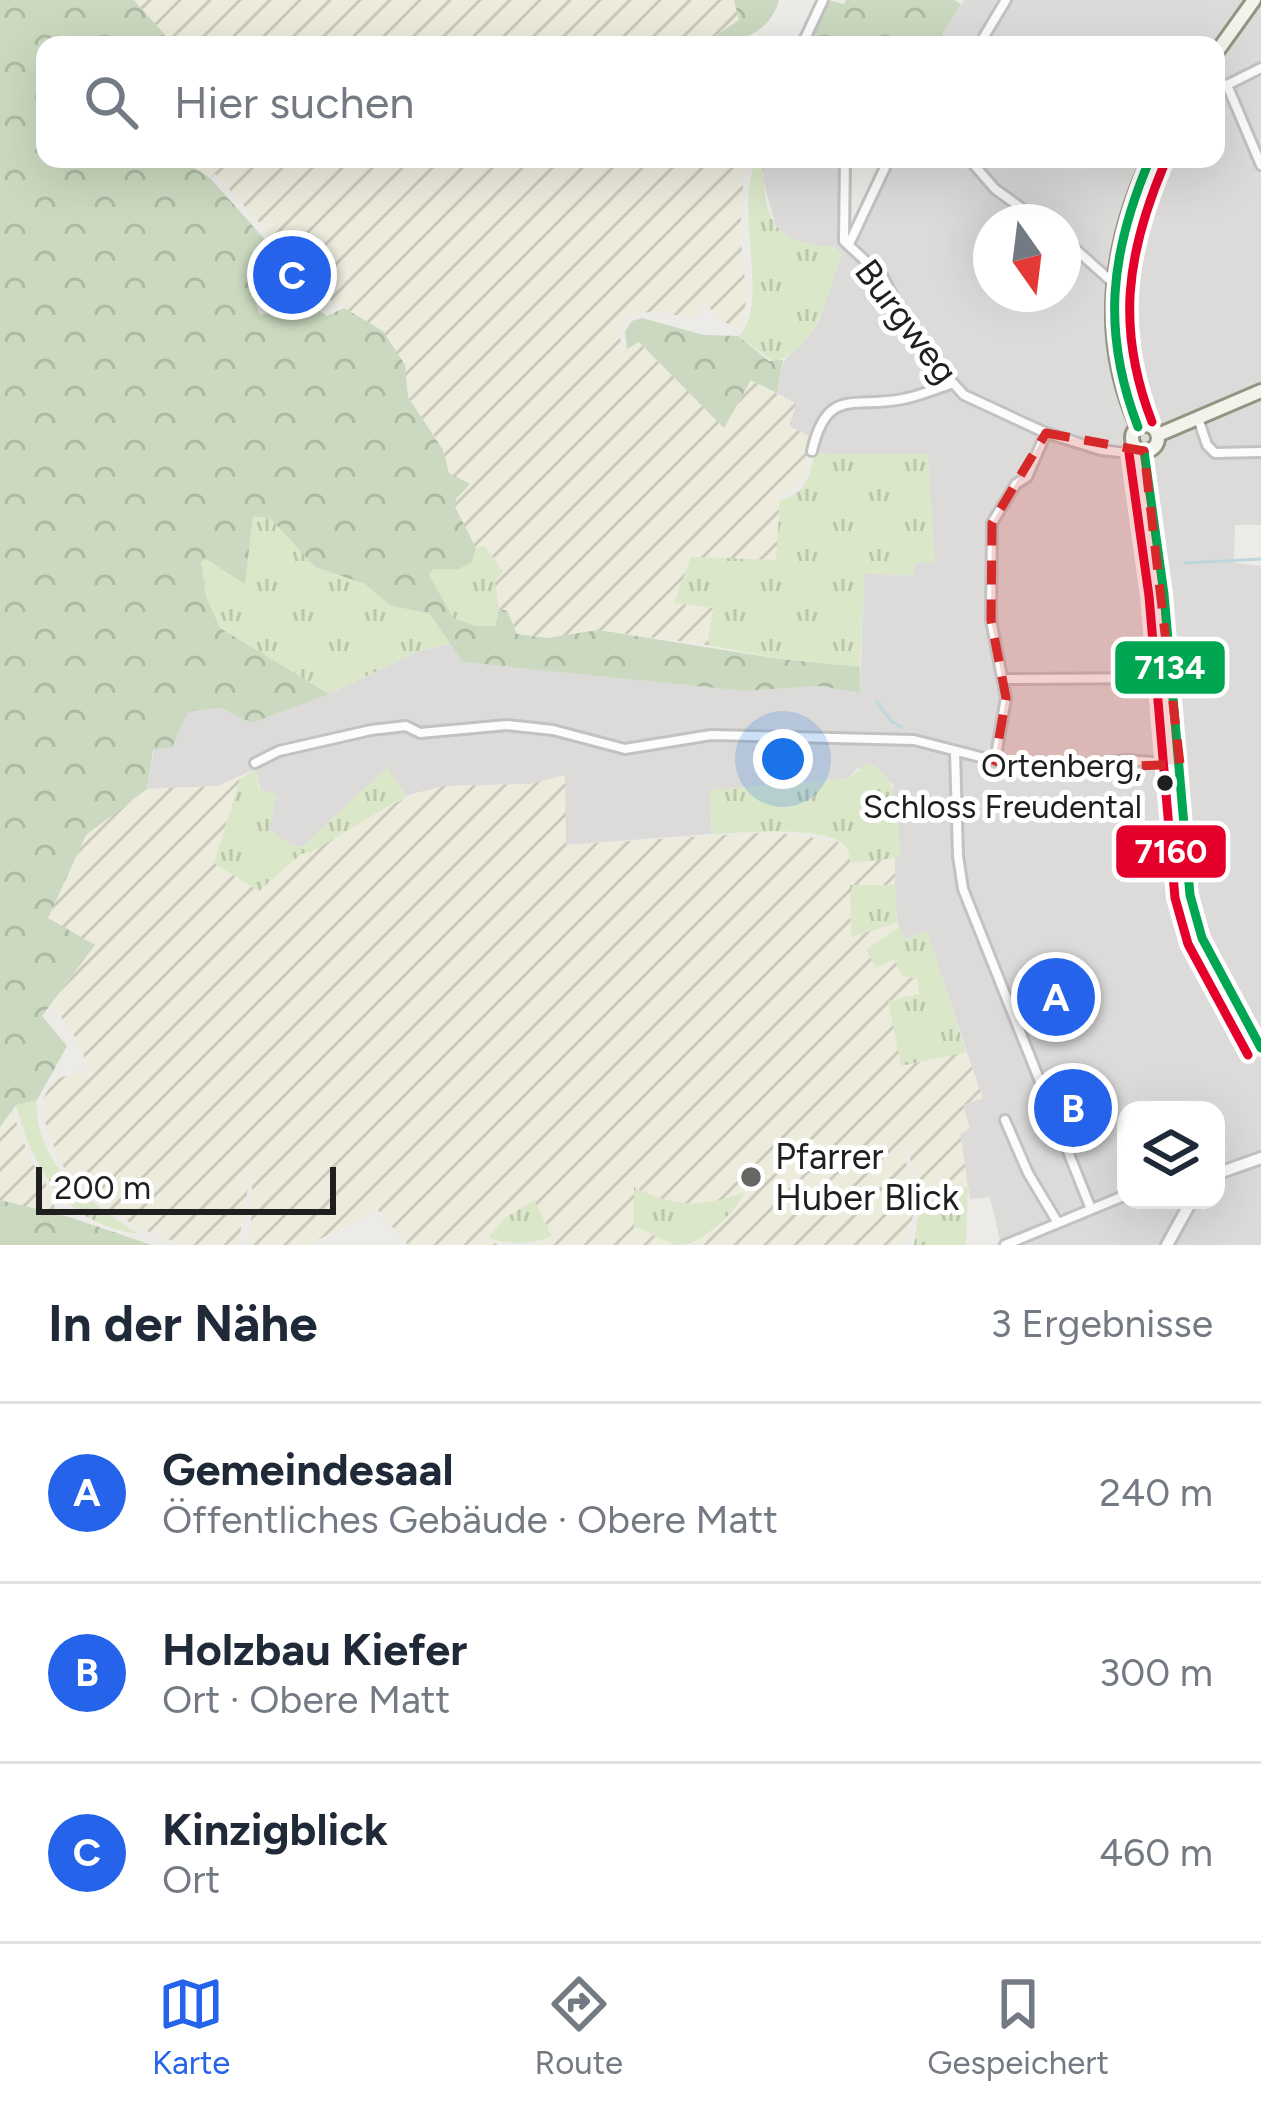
<!DOCTYPE html>
<html lang="de">
<meta charset="utf-8">
<style>
body{margin:0;font-family:Figtree,sans-serif;background:#f6f6f7;color:#1f2937}
.controls{position:absolute;right:36px;bottom:36px;display:grid;overflow:hidden;border-radius:24px;box-shadow:0 12px 48px #0002}
.controls button{width:108px;height:108px;display:grid;place-items:center;padding:0;border:0;border-bottom:3px solid #e0e1e3;background:#fff;color:#1f2937;font:60px sans-serif}
.compass{position:absolute;left:973px;top:204px;width:108px;height:108px;border-radius:50%;background:#fff;box-shadow:0 12px 48px #0002;rotate:166deg}
.scale{position:absolute;left:36px;bottom:30px;width:300px;box-sizing:border-box;padding-left:12px;border:6px solid #1f1f1f;border-top:0;font-size:33px;line-height:42px;white-space:nowrap;color:#1f1f1f;-webkit-text-stroke:9px #fff;paint-order:stroke}
.you{position:absolute;left:783px;top:759px;width:42px;height:42px;margin:-30px;border:9px solid #fff;border-radius:50%;background:#1a73e8;box-shadow:0 0 0 18px #1a73e833}
.badge{display:grid;place-items:center;width:78px;height:78px;border-radius:50%;background:#2563eb;color:#fff;font-size:39px;font-weight:700}
.pin{position:absolute;translate:-50% -50%;border:6px solid #fff;box-shadow:0 3px 12px #0006}
.list{margin:0;padding:0;list-style:none}
h2{display:flex;justify-content:space-between;align-items:center;height:156px;margin:0;padding:0 48px;font-size:51px}
h2 small{font-size:39px;font-weight:400;color:#747a83}
.list li{display:grid;grid-template-columns:78px 1fr auto;gap:36px;align-items:center;box-sizing:border-box;height:180px;padding:0 48px;border-top:3px solid #e0e1e3}
.list b{display:block;font-size:45px;white-space:nowrap}
.list p{margin:0;font-size:39px;white-space:nowrap;color:#747a83}
.list em{font-size:39px;font-style:normal;color:#747a83}
.icon{flex:none;width:66px;height:66px;fill:none;stroke:currentColor;stroke-width:2;stroke-linecap:round;stroke-linejoin:round}
.map{position:relative;flex:none;width:1261px;height:1245px;overflow:hidden}
.search{position:absolute;background:#fff;box-shadow:0 12px 48px #0002;left:36px;right:36px;top:36px;height:132px;display:flex;align-items:center;gap:30px;box-sizing:border-box;padding:0 42px;border-radius:24px;color:#747a83;font-size:45px}
.sheet{height:696px;background:#fff}
nav{display:flex;justify-content:space-around;align-items:center;box-sizing:border-box;height:168px;border-top:3px solid #e0e1e3;background:#fff;font-size:33px;color:#747a83}
nav a{display:grid;justify-items:center;gap:6px}
nav .on{color:#2563eb}
.map>svg:first-child{display:block}
</style>
<div class="map">
<svg width="1261" height="1245" viewBox="0 0 1261 1245">
<defs>
<pattern id="farmland-furrows" width="10" height="10" patternUnits="userSpaceOnUse" patternTransform="scale(3)"><rect width="10" height="10" fill="#ecebdc"/><path d="M-1 1l2-2M0 10L10 0M9 11l2-2" fill="none" stroke="#cac9bc"/></pattern>
<pattern id="grass-tufts" width="24" height="20" patternUnits="userSpaceOnUse" patternTransform="scale(3)"><rect width="24" height="20" fill="#dbe7c9"/><path d="M3 7l-1-3M5 7V3M7 7l1-3M15 17l-1-3M17 17v-4M19 17l1-3" fill="none" stroke="#bcc6ac"/></pattern>
<pattern id="forest-crowns" width="20" height="18" patternUnits="userSpaceOnUse" patternTransform="scale(3)"><rect width="20" height="18" fill="#cad9bf"/><path d="M2 6a3 3 0 1 1 6 0M12 15a3 3 0 1 1 6 0" fill="none" stroke="#adbaa4"/></pattern>
</defs>
<rect width="100%" height="100%" fill="#edebe8"/>
<path fill="#dcdbd9" fill-rule="evenodd" d="M964,0H1261V525H1235L1234,563L1261,566V1245H1001L990,1197L970,1199L960,1134L962,1104L982,1097L927,932L905,939L897,923L894,870L895,858L900,855L893,784L858,768L847,779L710,790L712,834L565,845V776L530,784L444,786L406,796L387,768L302,847L287,843L269,829L256,769L218,786L147,789L154,750L172,748L188,711L221,708L251,723L329,694L417,652L450,643L464,662L745,691L820,686L860,693L864,574L913,575L916,562L934,563L827,454L810,452L812,438L789,426L796,404L777,393L784,360L806,340L819,321L841,255L835,247L800,245L776,227L763,179L764,159H850L845,230L848,234L883,159H1216V45H936ZM991,222H1063V294H991ZM1126,1110H1216V1200H1126Z"/>
<path fill="url(#farmland-furrows)" d="M134,0H734L739,20L702,45H158L165,35Z
M180,159H738L744,167L740,231L746,292L745,315L738,330L720,319L703,301L697,319L654,311L624,317L620,336L622,350L639,342L724,428L751,380L796,404L789,426L812,438L805,475L793,490L780,494L776,561L675,603L713,608L707,645L599,630L547,638L517,633L507,610H499L485,547L476,548L455,507L443,449L408,397L405,365L340,303L335,305L215,174L210,178Z
M565,775L566,845L772,832L837,841L848,852L851,863L895,858V885L850,886L851,936L897,923L899,927L866,950L894,959L917,978L920,994L902,1066L966,1052L983,1098L963,1105L970,1129L960,1134L968,1187H922L906,1149L901,1150L916,1188L917,1204L903,1245H689L739,1205L744,1194L714,1203H664L635,1188L634,1227L676,1245H535L552,1235L533,1200L505,1218L488,1238L498,1245H408L377,1209L308,1245H250L253,1160L238,1245H183L139,1228L102,1205L65,1170L47,1131L42,1102L52,1081L82,1070L88,1078L93,1075L72,1031L51,1004L95,945L48,919L86,835L147,789L217,786L240,779L214,863L259,891L301,854L412,794L444,786L530,784Z
M12,1110L30,1159L53,1195L55,1214L0,1200V1127Z"/>
<path fill="url(#grass-tufts)" d="M757,159H764C762,220 773,243 835,247L841,255C828,294 819,348 774,362L738,336C772,308 732,205 757,159Z
M814,453L928,454L935,563L916,562L914,575L864,574L860,667L780,659L707,645L713,608L674,603L691,557L776,560L780,500C805,495 811,476 814,453Z
M253,516L271,519L315,567L365,584L391,606L429,613L450,643L417,652L329,694L220,628L206,596L201,561L248,541Z
M485,546L503,571L495,582L499,610L496,626H476L453,619L429,575L432,569H459L472,562L476,548Z
M869,763C903,780 898,821 900,856L895,858L850,863C849,856 850,851 844,845C824,825 740,833 712,834L710,790L847,779Z
M387,767L406,796L311,852L301,854L259,891L214,863L240,779L257,768L259,789L277,795L269,829L287,843L302,847Z
M850,885H895L897,923L851,937Z
M899,927L906,939L927,931L966,1052L901,1066L888,1001L919,994L917,979L902,976L894,959L876,968L866,950Z
M37,1100C34,1166 91,1202 139,1234C67,1225 33,1171 16,1105Z
M634,1187C674,1208 702,1207 744,1193C737,1211 701,1245 679,1245C664,1242 650,1231 634,1227Z
M922,1187H968L966,1245H914Z
M534,1200L552,1236C532,1245 508,1245 488,1238L505,1218Z"/>
<path fill="url(#forest-crowns)" d="M0,0H134L165,35L158,45H45V159H180L210,178L294,272L295,289H262L256,304L260,315L306,302L327,316L344,308L383,331L405,365L408,397L443,450L449,473L470,484L456,499L455,507L476,548L472,562L459,569H433L429,575L453,618L476,626H495L499,610H507L517,634L547,638L599,630L780,659L860,667V693L820,686L745,691L463,662L429,613L391,606L365,584L315,567L271,519L253,516L245,584L206,559L201,562L206,596L220,628L329,694L251,723L221,708L188,711L172,748L153,750L147,789L86,835L48,918L95,945L42,1016L67,1046L37,1100L16,1105L0,1127Z
M734,0H779C770,35 734,45 702,45L739,20Z
M828,0L844,4L846,0H954L961,4L936,45H808Z
M642,318L704,335L738,336L769,361L783,360L777,393L751,380L724,428L639,342L627,349L625,331L632,321Z
M0,1200L69,1217L152,1245H0Z"/>
<path fill="#dddcdb" d="M1111,375L1119,408L1082,414V439L1061,433L1064,415L1075,414L1074,380Z"/>
<g fill="none" stroke-linecap="round" stroke-linejoin="round">
<path stroke="#bed7dd" stroke-width="3" d="M1185,563L1261,559
M877,702L892,722L902,727"/>
<defs>
<path id="minor" d="M802,45L823,0
M979,45L1006,0
M1216,83L1227,85L1261,68
M1227,85L1261,165
M845,159L844,241L883,277L916,343L964,395L1046,433L1101,450L1138,454L1142,450
M969,159L995,189L1041,222
M1063,238L1111,281
M849,244L889,159
M1199,421L1207,445L1215,453L1261,452
M812,451C827,386 854,409 903,399C919,396 935,389 951,384
M1003,679L1171,678
M955,751L958,856L963,889L1091,1209
M995,761L1006,698L991,620L992,523L1016,484L1027,477L1046,433
M255,763L279,751L371,730L406,726L420,733L507,725L553,730L625,749L711,735L914,740L1035,771L1126,760L1179,764
M1005,1120L1028,1173L1058,1223
M1005,1245L1126,1195"/>
<path id="tertiary" d="M1144,451L1164,594L1190,895L1202,938L1261,1048
M1216,1174L1261,1158
M1167,1245L1192,1200"/>
<path id="secondary" d="M1216,53L1254,0
M1132 438a13 13 0 1 1 26 0a13 13 0 1 1-26 0Z
M1138,427C1097,339 1110,244 1150,159
M1158,435L1261,391"/>
</defs>
<use href="#minor" stroke="#c3c2c0" stroke-width="14"/>
<use href="#tertiary" stroke="#c3c2c0" stroke-width="16"/>
<use href="#secondary" stroke="#949581" stroke-width="18"/>
<use href="#minor" stroke="#fcfcfc" stroke-width="8"/>
<use href="#tertiary" stroke="#fcfcfc" stroke-width="10"/>
<use href="#secondary" stroke="#f3f3eb" stroke-width="12"/>
<defs>
<path id="bus-1" d="M1138,427C1101,331 1110,253 1150,159
M1144,451L1164,594L1190,895L1202,938L1261,1048"/>
<path id="bus-2" d="M1152,422C1116,329 1126,255 1164,165
M1129,453L1149,596L1175,898L1188,944L1248,1055"/>
</defs>
<use href="#bus-1" stroke="#fff" stroke-width="18"/>
<use href="#bus-2" stroke="#fff" stroke-width="18"/>
<use href="#bus-1" stroke="#00a651" stroke-width="9"/>
<use href="#bus-2" stroke="#e4002b" stroke-width="9"/>
</g>
<path fill="#d62828" fill-opacity="0.2" stroke="#d62828" stroke-width="9" stroke-dasharray="24 15" stroke-linejoin="round" d="M1046,433L1144,451L1180,764L1035,771L995,761L1006,698L991,620L992,523Z"/>
<circle fill="#1f1f1f" stroke="#fff" stroke-width="4.5" cx="1165" cy="783" r="10"/>
<circle fill="#676665" stroke="#fff" stroke-width="4.5" cx="751" cy="1177" r="12"/>
<g text-anchor="middle" stroke-width="10" stroke-linejoin="round" paint-order="stroke">
<g font-size="33" fill="#1f1f1f" stroke="#fff" text-anchor="end">
<text x="1142" y="777">Ortenberg,<tspan x="1142" dy="41">Schloss Freudental</tspan></text>
</g>
<g font-size="36" fill="#1f1f1f" stroke="#fff">
<text transform="translate(907 321) rotate(53)" y="13">Burgweg</text>
</g>
<g font-size="36" fill="#1f1f1f" stroke="#fff" text-anchor="start">
<text x="775" y="1169">Pfarrer<tspan x="775" dy="41">Huber Blick</tspan></text>
</g>
</g>
<g stroke="#fff" stroke-width="4.5">
<rect x="1113" y="639" width="114" height="57" rx="12" fill="#00a651"/>
<rect x="1114" y="823" width="114" height="57" rx="12" fill="#e4002b"/>
</g>
<g font-size="33" text-anchor="middle" font-weight="bold" fill="#fff">
<text x="1170" y="679">7134</text>
<text x="1171" y="863">7160</text>
</g>
</svg>
<div class="controls">
<button><svg class="icon" aria-label="layers" viewBox="0 0 24 24"><path d="M12 4l9 5-9 5-9-5zM3 14l9 5 9-5"/></svg></button>
</div>
<svg class="compass" viewBox="-18 -18 36 36"><path d="M0-13l5 13h-10z" fill="#e53935"/><path d="M0 13l5-13h-10z" fill="#747a83"/></svg>
<div class="scale">200 m</div>
<div class="you"></div>
<div class="pin badge" style="left:1056px;top:997px">A</div>
<div class="pin badge" style="left:1073px;top:1108px">B</div>
<div class="pin badge" style="left:292px;top:275px">C</div>
<div class="search"><svg class="icon" aria-label="search" viewBox="0 0 24 24"><circle cx="10" cy="10" r="6"/><path d="M15 15l6 6"/></svg>Hier suchen</div>
</div>
<section class="sheet">
<h2>In der Nähe<small>3 Ergebnisse</small></h2>
<ul class="list">
<li><span class="badge">A</span><div><b>Gemeindesaal</b><p>Öffentliches Gebäude · Obere Matt</p></div><em>240 m</em></li>
<li><span class="badge">B</span><div><b>Holzbau Kiefer</b><p>Ort · Obere Matt</p></div><em>300 m</em></li>
<li><span class="badge">C</span><div><b>Kinzigblick</b><p>Ort</p></div><em>460 m</em></li>
</ul>
</section>
<nav>
<a class="on"><svg class="icon" aria-label="map" viewBox="0 0 24 24"><path d="M3 6l6-2 6 2 6-2v14l-6 2-6-2-6 2zM9 4v14M15 6v14"/></svg>Karte</a>
<a><svg class="icon" aria-label="directions" viewBox="0 0 24 24"><path d="M12 3l9 9-9 9-9-9zM9 14v-3h6M13 9l2 2-2 2"/></svg>Route</a>
<a><svg class="icon" aria-label="saved" viewBox="0 0 24 24"><path d="M7 4h10v16l-5-4-5 4z"/></svg>Gespeichert</a>
</nav>
